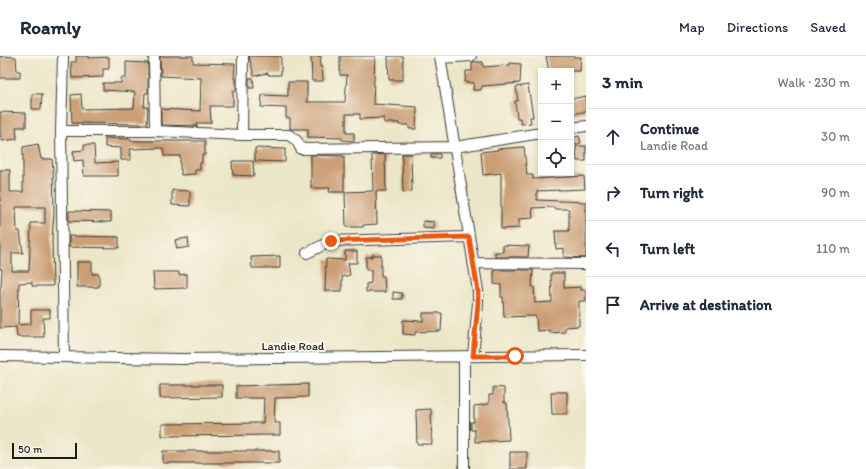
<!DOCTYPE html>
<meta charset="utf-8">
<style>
body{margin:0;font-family:Itim,sans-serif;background:#f6f6f7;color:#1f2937}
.controls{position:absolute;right:12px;top:12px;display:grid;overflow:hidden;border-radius:0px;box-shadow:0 2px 6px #0003}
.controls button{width:36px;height:36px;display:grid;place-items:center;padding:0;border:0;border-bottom:1px solid #e0e1e3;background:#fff;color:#1f2937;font:20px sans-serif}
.scale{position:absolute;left:12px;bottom:10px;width:65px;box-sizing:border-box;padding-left:4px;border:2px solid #1c1c1c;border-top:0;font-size:11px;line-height:14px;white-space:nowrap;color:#1c1c1c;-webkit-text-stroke:3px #fbf7ec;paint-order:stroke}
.stop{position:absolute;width:12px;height:12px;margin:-9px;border:3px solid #ea580c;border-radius:50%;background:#fff}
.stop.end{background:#ea580c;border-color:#fff;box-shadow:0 1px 4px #0008}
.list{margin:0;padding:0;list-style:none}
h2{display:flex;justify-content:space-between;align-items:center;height:52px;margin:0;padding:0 16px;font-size:17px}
h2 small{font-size:13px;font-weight:400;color:#747a83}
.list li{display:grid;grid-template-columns:26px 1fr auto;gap:12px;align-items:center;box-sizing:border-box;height:56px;padding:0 16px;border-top:1px solid #e0e1e3}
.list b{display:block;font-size:15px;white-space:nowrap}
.list p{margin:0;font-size:13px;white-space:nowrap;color:#747a83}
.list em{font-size:13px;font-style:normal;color:#747a83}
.icon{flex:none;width:22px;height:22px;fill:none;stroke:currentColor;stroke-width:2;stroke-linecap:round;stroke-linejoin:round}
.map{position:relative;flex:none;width:586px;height:413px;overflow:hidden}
header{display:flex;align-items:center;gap:24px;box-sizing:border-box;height:56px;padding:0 20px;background:#fff;border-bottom:1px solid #e0e1e3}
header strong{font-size:19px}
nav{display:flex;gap:22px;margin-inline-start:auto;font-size:14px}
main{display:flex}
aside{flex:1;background:#fff}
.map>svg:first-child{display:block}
</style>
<header>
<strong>Roamly</strong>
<nav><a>Map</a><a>Directions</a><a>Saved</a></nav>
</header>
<main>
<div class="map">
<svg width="586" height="413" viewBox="0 0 586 413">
<rect width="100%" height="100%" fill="#fbf7ec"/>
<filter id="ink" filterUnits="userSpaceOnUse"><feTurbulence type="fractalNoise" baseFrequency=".025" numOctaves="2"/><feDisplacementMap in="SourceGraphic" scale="8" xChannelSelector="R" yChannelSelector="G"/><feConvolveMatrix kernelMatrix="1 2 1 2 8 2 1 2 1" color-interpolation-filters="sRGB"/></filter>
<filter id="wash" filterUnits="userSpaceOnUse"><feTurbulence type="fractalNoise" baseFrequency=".012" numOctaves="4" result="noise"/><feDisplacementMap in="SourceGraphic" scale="16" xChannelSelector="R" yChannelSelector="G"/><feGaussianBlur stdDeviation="0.9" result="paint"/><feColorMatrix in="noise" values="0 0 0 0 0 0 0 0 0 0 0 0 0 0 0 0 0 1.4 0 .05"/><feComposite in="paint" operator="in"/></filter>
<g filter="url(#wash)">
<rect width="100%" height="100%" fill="#ece6c8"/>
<g id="blocks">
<path fill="#cb9e74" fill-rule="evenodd" d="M0,0L16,1L17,15H20V22H0Z
M76,0H89V2L109,1V13H103V21L72,22L71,6H76Z
M160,0H193V7L235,8L234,23H236V35H233V50H210L211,67H197V70L161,69V53L200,55L201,22L161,20Z
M249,0H281V19H268V17L254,20Z
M311,0H321L320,11H322L323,25H312Z
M340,0H375L373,48L417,51L416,73H409V69H399V67H384V62L360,63V58H346V77H354V85L342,84V82L308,81V73H290V62H286V52L261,51L262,39L288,40V26H307V46H345L347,19H340Z
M388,0H403V24H389Z
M546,0H573V1H581L580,15H549Z
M126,6L148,7V37H145L144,51H148L147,68L72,67L71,39L81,38L82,53L134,52L135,36L103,34V27H121V22H126Z
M472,6H483V11L510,9V7L521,8L520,27L482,30L481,34H473L474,27L465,26L466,15H472Z
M249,22H253L254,32H249Z
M528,29L533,61H530L531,67L521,68L520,62H517L515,45H518L516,31Z
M32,38H42L41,53H32Z
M586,40V55L574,58L571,43Z
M0,56L26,57V71H16L17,83L1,85V80H0Z
M579,80L581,87L574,89L572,82Z
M105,82L131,83V85H205V99H202V107H200V114H195V118L181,119V113H180V100H164L163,92L130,93L131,104H121V92L105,91Z
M38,88L41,103H52L53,113L54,158L52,182L53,230H32V226L19,227L18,269L31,268V254H50V262H43L44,281H17L16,271L0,272V231H1L2,213H0V114H10V136H23V91ZM16,151H45V167H31L29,215H12V197H23L20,175H17Z
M84,89H94L95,107L118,106V120H84L83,104L74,105L73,95L84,94Z
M576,90H586V105H577Z
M524,91L527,119H533V123L584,120L585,133L537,135V144L586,146V202L564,201V192L556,193L555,175H569V153H554V151L532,152L533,162L519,163V172L501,173V117L483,119L481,96L498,94L497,93Z
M255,92L285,93V106L255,105Z
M385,98L386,135H376L377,168L363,169V171H346L345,136L373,135L372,99Z
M402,98H411L412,135L403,136Z
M431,98H440V102H431Z
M311,99L344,100V136H329L330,132H311Z
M232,105H253L254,120L233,119Z
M172,134L190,135V150L172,149Z
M69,155L111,156V166L69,165Z
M423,165L434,166V173L423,172Z
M69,180L119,181V192L69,191Z
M188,182L189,191L177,193L175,184Z
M503,189L529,190L528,201H495V196H503Z
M345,195H357V207H348L350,219L342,221V235H325L326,203L345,204Z
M372,199H381V220H384L385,236H366V228L371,227V214H366V201H372Z
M280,200V212H252L251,201Z
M77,206H92V218H99V231H77Z
M494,214H533L532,231H534L535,247L552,246L551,217H564V232L581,231V234H586V245H579V270L565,271V276L550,277V274L537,275L536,260L504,261L503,241H501V229L494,228Z
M153,216H179V219L187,218V232L154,233Z
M393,236L402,237V243H393Z
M423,257H442L441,275L415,276V279L403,278V264L423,265Z
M308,328V341L275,342L274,367H280V379L162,380V368L263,367L264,342H236V330Z
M160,329H222V341L160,342Z
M493,331L504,332V347H507L509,384L475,386V374H471V366H474V350L489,348V339H493Z
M551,336H567V358H552Z
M431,353L432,388H417L416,354Z
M163,395H279V407H163Z
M510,396H527V413H510Z"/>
</g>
</g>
<g filter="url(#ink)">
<use href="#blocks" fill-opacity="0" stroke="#3b3a36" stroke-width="1"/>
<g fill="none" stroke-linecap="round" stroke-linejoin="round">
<defs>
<path id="minor" d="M63,0L61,75L64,300
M154,0L155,75
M243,0L242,79H289L297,85L301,93L455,91L541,77
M440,0L478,235V247L473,300
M440,2L471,0
M571,72L586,70
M61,75H155L242,79
M307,197L331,185L469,181
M473,207L586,208
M0,300L182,303L586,299
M464,300V413"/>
</defs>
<use href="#minor" stroke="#3b3a36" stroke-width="12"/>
<use href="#minor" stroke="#fff" stroke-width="10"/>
</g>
</g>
<g fill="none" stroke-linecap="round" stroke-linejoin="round" filter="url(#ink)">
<path stroke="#ea580c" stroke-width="5" d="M331,185L469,181L478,235V247L473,300H515"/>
</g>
<g text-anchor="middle" stroke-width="4" stroke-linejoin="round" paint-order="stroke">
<g font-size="12" fill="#1c1c1c" stroke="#fbf7ec">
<text x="293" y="294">Landie Road</text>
</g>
</g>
</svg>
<div class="controls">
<button>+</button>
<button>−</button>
<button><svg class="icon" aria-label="locate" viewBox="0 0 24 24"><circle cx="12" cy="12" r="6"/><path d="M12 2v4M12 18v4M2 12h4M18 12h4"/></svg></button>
</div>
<div class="scale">50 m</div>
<div class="stop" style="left:515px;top:300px"></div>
<div class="stop end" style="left:331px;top:185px"></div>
</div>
<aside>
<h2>3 min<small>Walk · 230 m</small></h2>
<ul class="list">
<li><svg class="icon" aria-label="ahead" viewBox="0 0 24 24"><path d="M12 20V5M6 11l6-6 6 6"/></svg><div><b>Continue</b><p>Landie Road</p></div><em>30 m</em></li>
<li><svg class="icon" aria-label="right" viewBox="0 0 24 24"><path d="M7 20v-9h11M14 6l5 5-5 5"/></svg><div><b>Turn right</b></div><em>90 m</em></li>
<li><svg class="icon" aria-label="left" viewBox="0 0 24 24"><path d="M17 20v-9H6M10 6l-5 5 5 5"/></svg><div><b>Turn left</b></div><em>110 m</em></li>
<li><svg class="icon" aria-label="arrive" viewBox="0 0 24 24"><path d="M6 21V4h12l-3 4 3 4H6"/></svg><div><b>Arrive at destination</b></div></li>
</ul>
</aside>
</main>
